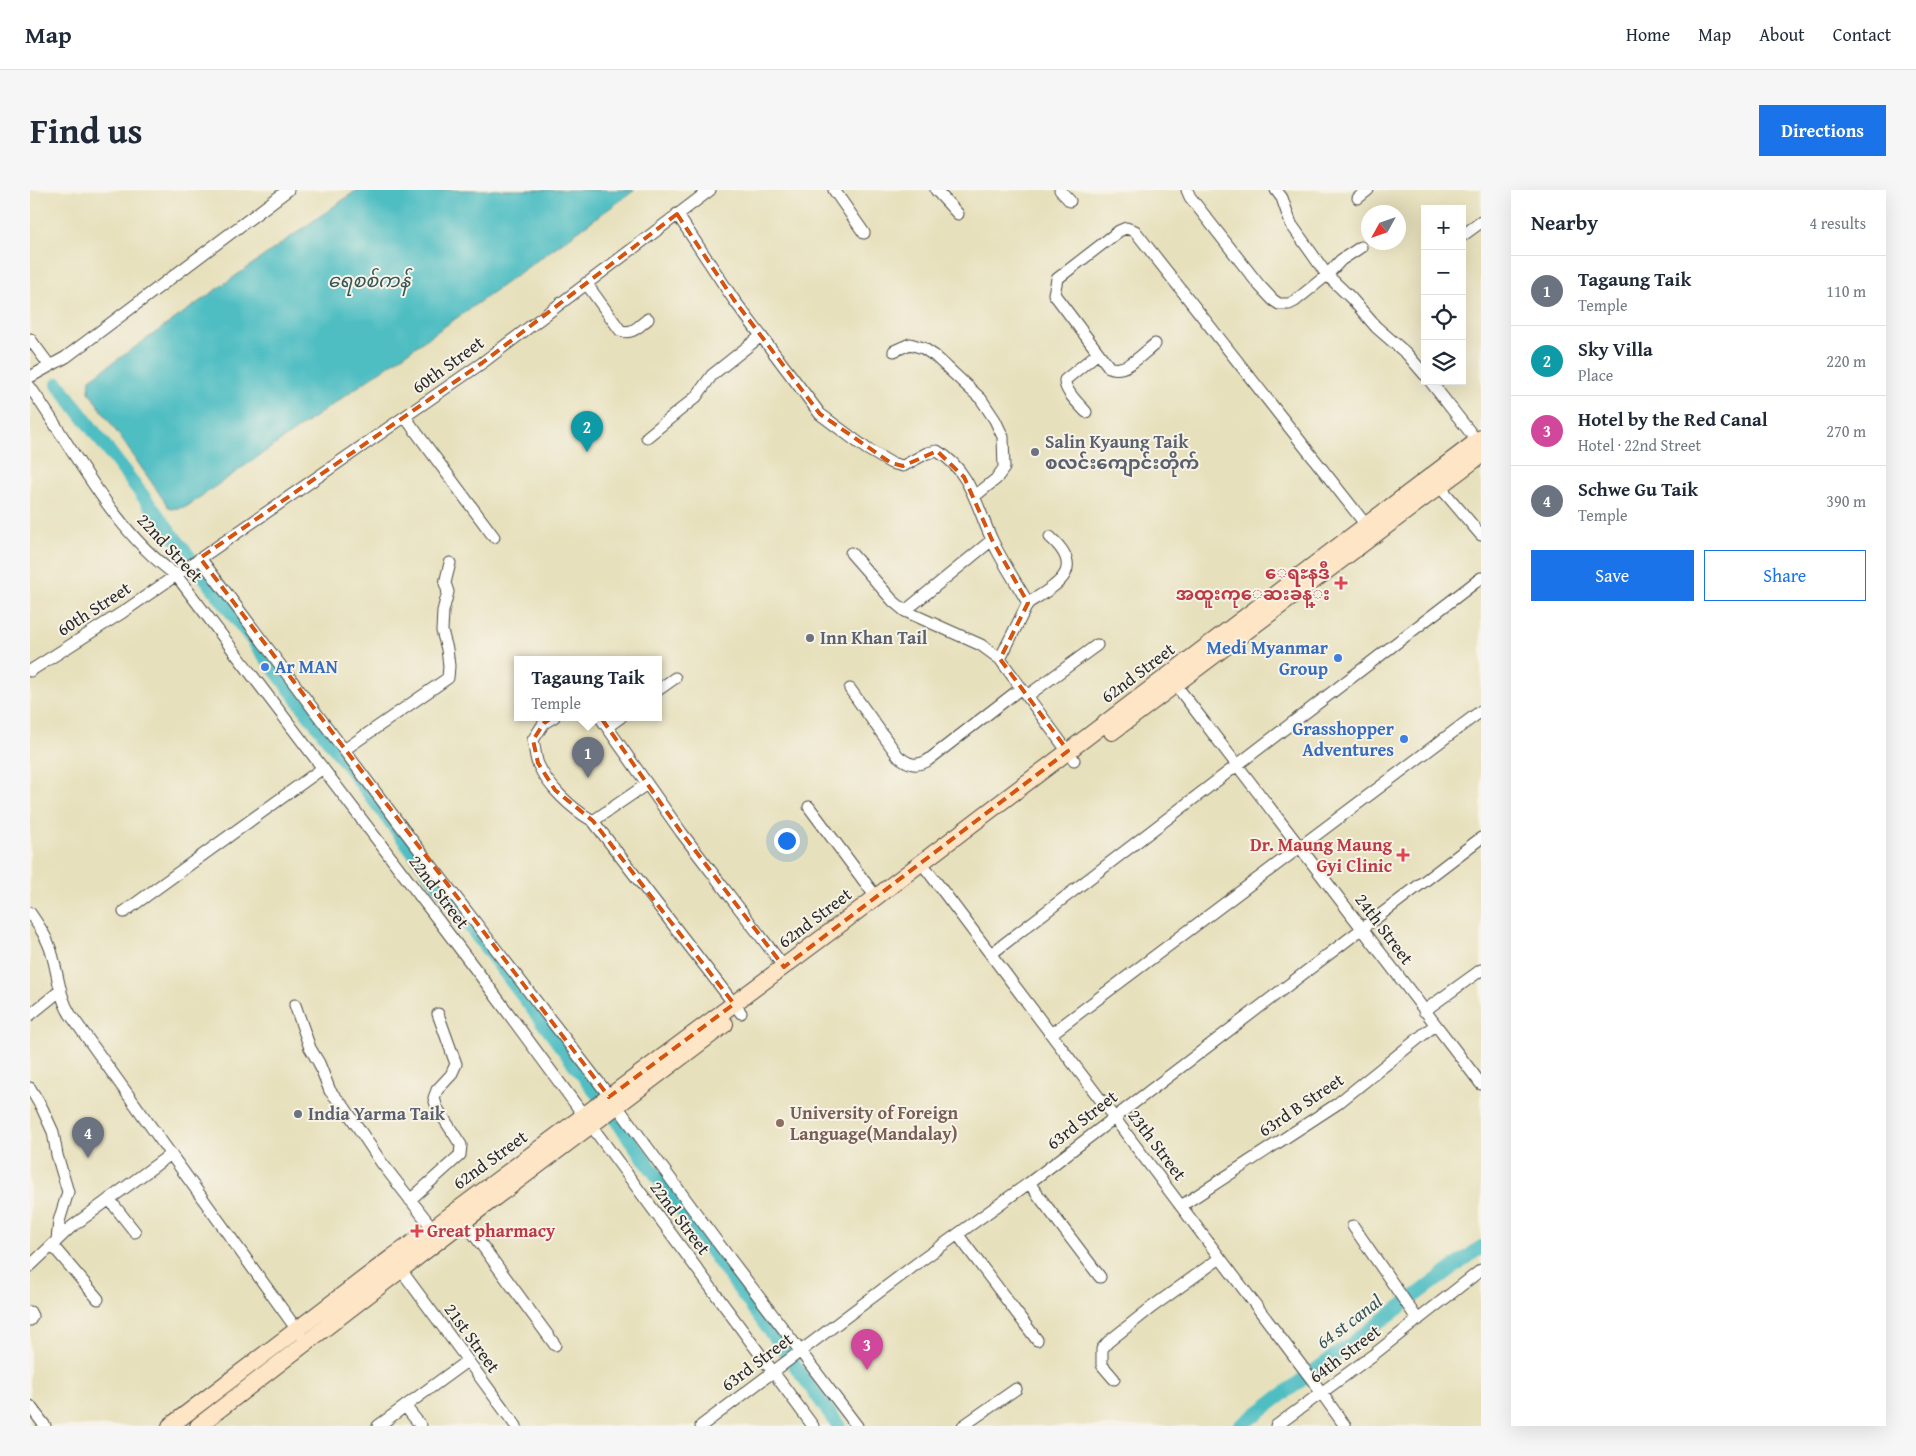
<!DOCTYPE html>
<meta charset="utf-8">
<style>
body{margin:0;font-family:"Gentium Book Plus","Noto Sans Myanmar",serif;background:#f6f6f7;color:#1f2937}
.controls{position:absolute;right:15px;top:15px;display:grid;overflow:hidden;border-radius:0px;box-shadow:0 5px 20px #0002}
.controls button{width:45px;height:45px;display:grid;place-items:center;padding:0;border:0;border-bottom:1px solid #e0e1e3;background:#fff;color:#1f2937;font:25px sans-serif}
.compass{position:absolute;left:1331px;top:15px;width:45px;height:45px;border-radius:50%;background:#fff;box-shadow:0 5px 20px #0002;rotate:230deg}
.you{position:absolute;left:756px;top:650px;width:18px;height:18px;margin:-12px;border:4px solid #fff;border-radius:50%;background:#1a73e8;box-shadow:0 0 0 8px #1a73e833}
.badge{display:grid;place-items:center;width:32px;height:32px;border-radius:50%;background:#1a73e8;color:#fff;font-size:16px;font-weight:700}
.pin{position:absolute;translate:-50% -41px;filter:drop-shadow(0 1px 2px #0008)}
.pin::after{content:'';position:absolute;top:26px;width:18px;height:15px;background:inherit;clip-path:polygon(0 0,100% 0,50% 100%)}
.popup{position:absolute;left:484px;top:466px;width:148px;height:65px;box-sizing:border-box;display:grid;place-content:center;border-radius:0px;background:#fff;filter:drop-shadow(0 1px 4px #0005);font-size:16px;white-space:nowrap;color:#747a83}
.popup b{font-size:19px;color:#1f2937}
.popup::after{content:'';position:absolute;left:50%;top:100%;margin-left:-10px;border:10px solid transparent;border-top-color:#fff}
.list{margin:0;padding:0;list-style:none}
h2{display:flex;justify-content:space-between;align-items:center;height:65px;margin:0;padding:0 20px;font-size:21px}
h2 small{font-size:16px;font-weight:400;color:#747a83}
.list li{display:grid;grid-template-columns:32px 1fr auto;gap:15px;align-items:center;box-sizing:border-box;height:70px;padding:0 20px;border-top:1px solid #e0e1e3}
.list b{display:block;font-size:19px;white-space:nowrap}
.list p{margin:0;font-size:16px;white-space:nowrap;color:#747a83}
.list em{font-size:16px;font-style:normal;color:#747a83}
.actions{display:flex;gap:10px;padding:15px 20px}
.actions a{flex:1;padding:11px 0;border:1px solid #1a73e8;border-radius:0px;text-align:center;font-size:18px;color:#1a73e8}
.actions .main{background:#1a73e8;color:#fff}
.icon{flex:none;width:28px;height:28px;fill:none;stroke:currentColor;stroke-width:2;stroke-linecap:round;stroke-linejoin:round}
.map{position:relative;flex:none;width:1451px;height:1236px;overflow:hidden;border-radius:0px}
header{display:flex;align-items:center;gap:30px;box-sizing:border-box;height:70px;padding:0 25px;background:#fff;border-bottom:1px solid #e0e1e3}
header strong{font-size:24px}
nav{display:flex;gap:28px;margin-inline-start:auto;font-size:18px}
.intro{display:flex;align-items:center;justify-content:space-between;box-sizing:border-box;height:120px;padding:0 30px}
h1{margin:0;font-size:35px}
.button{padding:12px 22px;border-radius:0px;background:#1a73e8;color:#fff;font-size:18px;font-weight:700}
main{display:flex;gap:30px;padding:0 30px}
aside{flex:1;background:#fff;border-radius:0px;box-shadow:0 5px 20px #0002}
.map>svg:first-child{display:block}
</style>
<header>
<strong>Map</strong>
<nav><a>Home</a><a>Map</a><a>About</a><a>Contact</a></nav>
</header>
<div class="intro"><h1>Find us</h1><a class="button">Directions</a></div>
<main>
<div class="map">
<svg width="1451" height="1236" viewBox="0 0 1451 1236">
<rect width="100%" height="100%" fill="#f7f3e8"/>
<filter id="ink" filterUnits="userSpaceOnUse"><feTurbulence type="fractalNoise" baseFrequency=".02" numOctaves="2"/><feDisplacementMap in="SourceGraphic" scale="10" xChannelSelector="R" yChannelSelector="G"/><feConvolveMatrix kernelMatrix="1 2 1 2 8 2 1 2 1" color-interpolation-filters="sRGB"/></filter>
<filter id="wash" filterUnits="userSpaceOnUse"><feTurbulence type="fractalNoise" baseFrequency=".0096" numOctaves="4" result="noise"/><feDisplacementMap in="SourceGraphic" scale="20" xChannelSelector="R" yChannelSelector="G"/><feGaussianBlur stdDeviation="1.12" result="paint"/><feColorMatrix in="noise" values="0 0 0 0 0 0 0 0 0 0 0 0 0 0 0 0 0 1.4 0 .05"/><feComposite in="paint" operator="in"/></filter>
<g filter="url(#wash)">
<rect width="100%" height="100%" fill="#e7e0bc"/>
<path fill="#4fbec3" stroke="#3d7477" d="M327,0H605L438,120L156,317L140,319L59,202L60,189Z"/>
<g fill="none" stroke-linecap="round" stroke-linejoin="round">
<path stroke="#4fbec3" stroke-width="14" d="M28,194L564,900L809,1236
M1210,1236L1451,1057"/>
</g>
</g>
<g filter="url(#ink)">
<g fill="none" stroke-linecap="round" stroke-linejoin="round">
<defs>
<path id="minor" d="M804,0L834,43
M906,0L928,24
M1030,0L1040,11
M1157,0L1160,7L1229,95L1243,110L1249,114H1259L1265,111L1297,85L1311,70L1331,57
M1246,0L1252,8L1261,34L1297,85L1321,108L1346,137L1377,164L1395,185
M1328,8L1338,0
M647,24L704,110L790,224L837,259L861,273L873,276L897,263L907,261C941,280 947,319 963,352C973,373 986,392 998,413L970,469
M1432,46L1451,32
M556,93L590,140C601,146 609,136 618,129
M0,149L20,176
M1125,154C1112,164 1096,184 1079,177L1024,104L1027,89L1089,41L1096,38L1105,41L1340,340
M864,161L880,154L893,158L905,166L951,209L965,230L973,247L974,278L966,289L945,306
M0,187L36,167L258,0
M1400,191L1447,251
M0,197C44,259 83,341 146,385L456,793L783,1236
M1056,222C1049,214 1034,201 1035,190L1068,163
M375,227L464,347
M617,247L666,207L682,185L731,146
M1405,291L1451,345
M821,363L863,411L875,421L951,455L970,469L1044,570
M170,368L374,640L587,916L682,1045L827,1236
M998,413C1028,394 1057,380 1020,347
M875,421L962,350
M0,481L93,422L452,173L680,0
M1142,490L1451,894
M820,499L868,566C878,574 885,577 897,571L990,499
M628,500L645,488
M997,506L1067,455
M524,527L514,533L503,550C505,557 505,567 508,574C518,597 542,619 563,631L711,823
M570,527L651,642L754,777
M577,537L591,527
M314,560L418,488L419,476L417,459L412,441L413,421L418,402L415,393L420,373
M779,617L846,707
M563,631L617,594
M891,672L1283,1191L1315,1236
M94,722L293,578
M0,723C9,736 18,749 22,764C28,784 29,806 40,824L270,1144
M961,764L1451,388
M265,815L280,858L289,873L300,901L315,918L351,972L407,1044
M1394,821L1451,780
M0,825L31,800
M1021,844L1451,521
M0,898L12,918L23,942L27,965L38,1002L29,1031L27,1050
M999,993L1070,1087
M79,1009L105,1042
M380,1010L430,965L431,955L407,918L404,908L407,900L421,885L426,874L408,824
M1151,1016L1307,914L1405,835
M434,1031L525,1155
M1323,1036L1388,1130
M928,1045L1007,1150
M22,1055L68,1109
M0,1076L40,1038L141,964
M371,1080L486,1236
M0,1122L2,1126L0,1130
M1084,1189L1072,1175V1159L1078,1152L1122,1117L1190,1068
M0,1216L15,1236
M375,1216L391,1236
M348,1236L437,1171
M671,1236L889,1072L999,993L1451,648
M933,1236L986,1199
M1246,1236L1343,1165L1451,1080"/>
<path id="secondary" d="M1082,542L1451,265
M140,1236L361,1068L403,1038L796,745L1451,248
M168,1236L446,1022L695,834"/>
</defs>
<use href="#minor" stroke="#474641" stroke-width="13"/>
<use href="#secondary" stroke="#474641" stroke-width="18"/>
<use href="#minor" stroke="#fff" stroke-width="11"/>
<use href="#secondary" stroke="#fde5c5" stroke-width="16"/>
</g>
</g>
<path fill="none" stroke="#d5540f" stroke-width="4" stroke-dasharray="10 6" stroke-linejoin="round" d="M647,24L704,110L790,224L861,273L873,276L907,261L934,287L962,350L998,413L970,469L1038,561L754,777L651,642L555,505L514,533L503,550L508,573L525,600L563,631L704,814L579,907L170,368L452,173Z"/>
<g fill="#6b7280" stroke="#f7f3e8" stroke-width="2">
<circle cx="1005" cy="262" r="5"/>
<circle cx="780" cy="448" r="5"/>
<circle cx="268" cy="924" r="5"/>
</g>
<g fill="#e0444e" stroke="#f7f3e8" stroke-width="2">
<path d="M1308.5 385.5h5v5h5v5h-5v5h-5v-5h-5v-5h5z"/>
<path d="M1370.5 657.5h5v5h5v5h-5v5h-5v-5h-5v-5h5z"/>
<path d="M384.5 1033.5h5v5h5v5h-5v5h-5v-5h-5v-5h5z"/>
</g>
<g fill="#3f7fe0" stroke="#f7f3e8" stroke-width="2">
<circle cx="1308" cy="468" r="5"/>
<circle cx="235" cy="477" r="5"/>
<circle cx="1374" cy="549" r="5"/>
</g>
<circle fill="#8d6e63" stroke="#f7f3e8" stroke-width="2" cx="750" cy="933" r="5"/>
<g text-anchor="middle" stroke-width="4" stroke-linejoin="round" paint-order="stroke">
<g font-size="18" fill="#2b2b2b" stroke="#f7f3e8">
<text transform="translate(418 175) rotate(-36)" y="6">60th Street</text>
<text transform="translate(140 358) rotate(47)" y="6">22nd Street</text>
<text transform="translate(64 419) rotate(-33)" y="6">60th Street</text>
<text transform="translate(1108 483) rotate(-37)" y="6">62nd Street</text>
<text transform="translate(409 702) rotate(53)" y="6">22nd Street</text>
<text transform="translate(785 728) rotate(-37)" y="6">62nd Street</text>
<text transform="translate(1354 739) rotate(53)" y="6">24th Street</text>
<text transform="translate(1271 915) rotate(-34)" y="6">63rd B Street</text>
<text transform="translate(1052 930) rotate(-38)" y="6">63rd Street</text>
<text transform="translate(1127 955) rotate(53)" y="6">23th Street</text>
<text transform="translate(460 970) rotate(-36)" y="6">62nd Street</text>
<text transform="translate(650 1028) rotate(53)" y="6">22nd Street</text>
<text transform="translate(442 1148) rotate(54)" y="6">21st Street</text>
<text transform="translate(1315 1164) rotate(-37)" y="6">64th Street</text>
<text transform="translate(727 1172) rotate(-37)" y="6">63rd Street</text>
</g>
<g font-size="18" font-weight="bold" fill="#5b616d" stroke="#f7f3e8" text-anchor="start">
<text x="1015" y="258">Salin Kyaung Taik<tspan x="1015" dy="21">စလင်းကျောင်းတိုက်</tspan></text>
<text x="790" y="454">Inn Khan Tail</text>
<text x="278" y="930">India Yarma Taik</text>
</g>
<g font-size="18" font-weight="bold" fill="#be3a42" stroke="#f7f3e8" text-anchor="end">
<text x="1300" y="389">ေရႊနဒီ<tspan x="1300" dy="21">အထူးကုေဆးခန္း</tspan></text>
<text x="1362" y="661">Dr. Maung Maung<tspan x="1362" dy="21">Gyi Clinic</tspan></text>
<text x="397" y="1047" text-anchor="start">Great pharmacy</text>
</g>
<g font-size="18" font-weight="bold" fill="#366cbe" stroke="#f7f3e8" text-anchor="end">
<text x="1298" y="464">Medi Myanmar<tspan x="1298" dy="21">Group</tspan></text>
<text x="245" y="483" text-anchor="start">Ar MAN</text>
<text x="1364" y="545">Grasshopper<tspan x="1364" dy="21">Adventures</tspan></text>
</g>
<g font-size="18" font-weight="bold" fill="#785e54" stroke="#f7f3e8" text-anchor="start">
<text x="760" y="929">University of Foreign<tspan x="760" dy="21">Language(Mandalay)</tspan></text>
</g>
<g font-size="19" font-style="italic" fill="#365759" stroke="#f7f3e8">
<text x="339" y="97">ရေစစ်ကန်</text>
<text transform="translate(1319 1131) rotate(-37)" y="7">64 st canal</text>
</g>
</g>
</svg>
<div class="controls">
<button>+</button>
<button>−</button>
<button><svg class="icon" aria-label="locate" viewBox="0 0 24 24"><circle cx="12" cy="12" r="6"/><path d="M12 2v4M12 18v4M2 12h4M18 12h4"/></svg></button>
<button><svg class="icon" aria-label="layers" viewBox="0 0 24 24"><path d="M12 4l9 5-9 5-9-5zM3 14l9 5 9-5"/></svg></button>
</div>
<svg class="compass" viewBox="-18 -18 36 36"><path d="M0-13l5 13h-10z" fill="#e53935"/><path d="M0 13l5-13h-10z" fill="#747a83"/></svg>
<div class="you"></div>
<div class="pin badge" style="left:558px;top:588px;background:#6b7280">1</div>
<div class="popup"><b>Tagaung Taik</b>Temple</div>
<div class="pin badge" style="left:557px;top:262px;background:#0f9aa8">2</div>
<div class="pin badge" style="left:837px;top:1180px;background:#d1479c">3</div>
<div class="pin badge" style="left:58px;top:968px;background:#6b7280">4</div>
</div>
<aside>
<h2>Nearby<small>4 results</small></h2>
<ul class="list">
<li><span class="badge" style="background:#6b7280">1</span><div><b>Tagaung Taik</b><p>Temple</p></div><em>110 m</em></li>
<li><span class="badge" style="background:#0f9aa8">2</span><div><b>Sky Villa</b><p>Place</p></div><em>220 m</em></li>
<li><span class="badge" style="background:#d1479c">3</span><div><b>Hotel by the Red Canal</b><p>Hotel · 22nd Street</p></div><em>270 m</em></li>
<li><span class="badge" style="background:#6b7280">4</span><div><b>Schwe Gu Taik</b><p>Temple</p></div><em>390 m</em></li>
</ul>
<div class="actions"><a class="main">Save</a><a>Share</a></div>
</aside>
</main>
